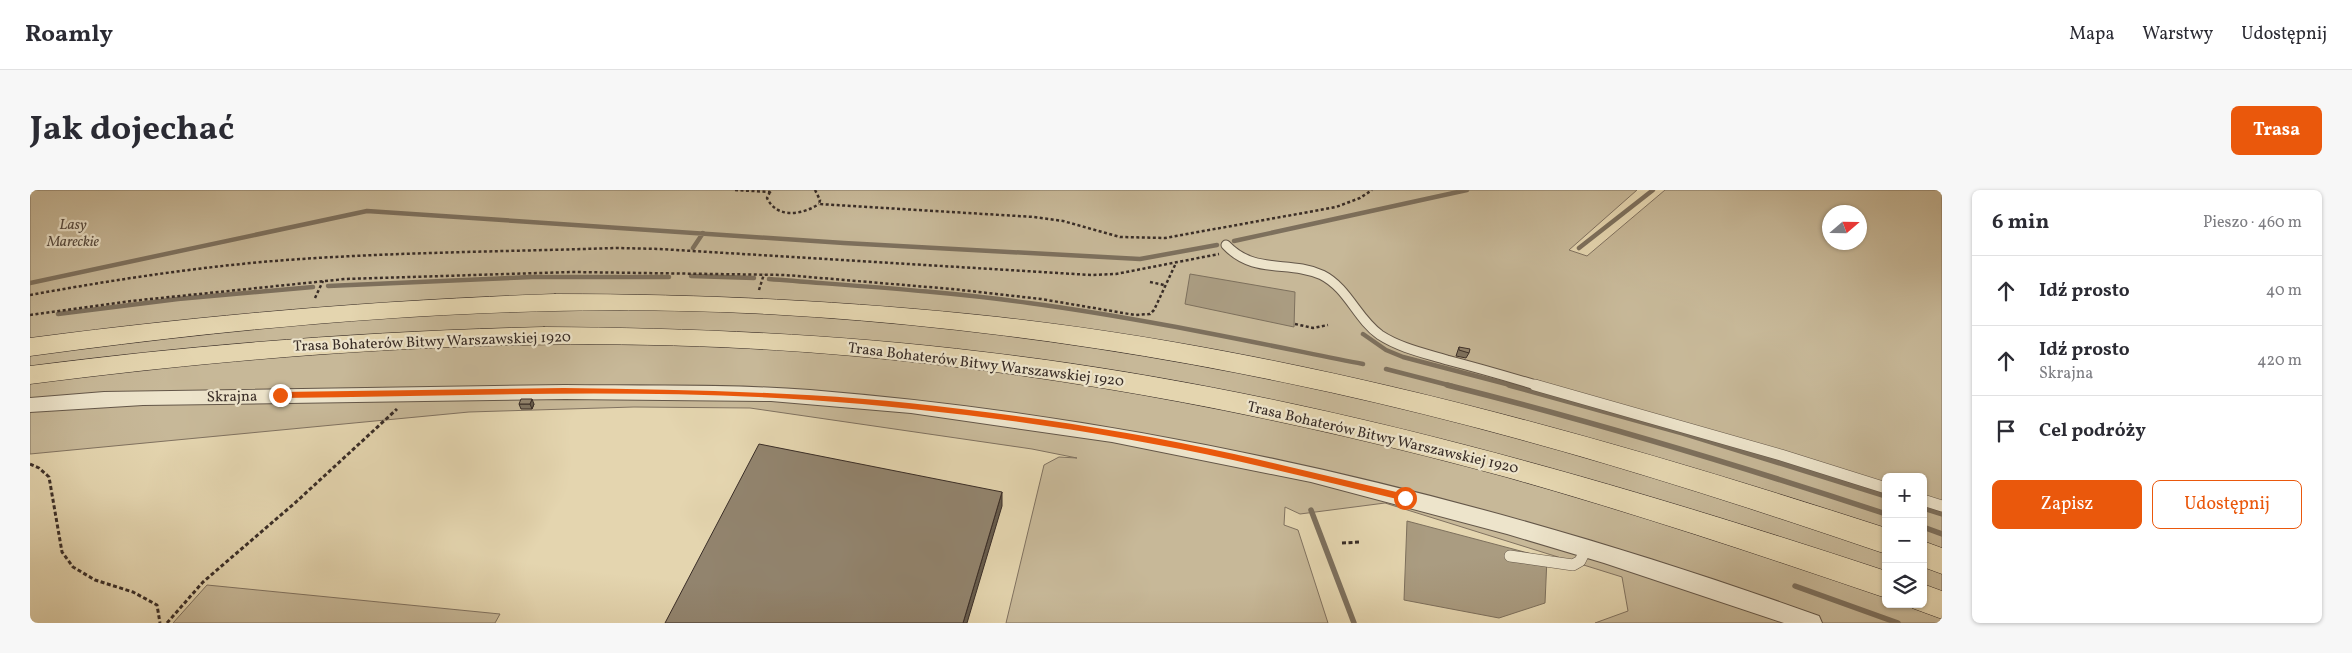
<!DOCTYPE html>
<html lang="pl">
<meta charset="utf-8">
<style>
body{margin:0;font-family:Vollkorn,serif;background:#f7f7f7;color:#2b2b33}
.controls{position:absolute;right:15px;bottom:15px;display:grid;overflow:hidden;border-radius:8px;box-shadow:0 1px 4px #0004}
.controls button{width:45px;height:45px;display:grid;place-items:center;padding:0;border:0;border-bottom:1px solid #e1e1e2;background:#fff;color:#2b2b33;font:25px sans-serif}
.compass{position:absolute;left:1792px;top:15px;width:45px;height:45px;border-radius:50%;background:#fff;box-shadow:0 1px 4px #0004;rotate:70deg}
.stop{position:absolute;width:15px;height:15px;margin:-11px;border:4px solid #ea580c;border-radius:50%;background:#fff}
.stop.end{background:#ea580c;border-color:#fff;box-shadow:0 1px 5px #0008}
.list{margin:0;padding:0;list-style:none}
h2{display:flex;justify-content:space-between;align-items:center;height:65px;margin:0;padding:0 20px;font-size:21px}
h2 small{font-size:16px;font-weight:400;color:#7c7c81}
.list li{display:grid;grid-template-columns:32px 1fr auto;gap:15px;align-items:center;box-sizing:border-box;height:70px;padding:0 20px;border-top:1px solid #e1e1e2}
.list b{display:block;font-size:19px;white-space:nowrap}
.list p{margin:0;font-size:16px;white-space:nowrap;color:#7c7c81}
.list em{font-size:16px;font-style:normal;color:#7c7c81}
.actions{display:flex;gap:10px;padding:15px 20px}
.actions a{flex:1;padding:11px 0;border:1px solid #ea580c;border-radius:8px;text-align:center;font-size:18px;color:#ea580c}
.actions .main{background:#ea580c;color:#fff}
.icon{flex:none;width:28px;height:28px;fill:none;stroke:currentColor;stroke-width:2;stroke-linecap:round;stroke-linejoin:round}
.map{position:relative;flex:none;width:1912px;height:433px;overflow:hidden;border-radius:8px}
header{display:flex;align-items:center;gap:30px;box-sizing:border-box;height:70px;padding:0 25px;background:#fff;border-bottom:1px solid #e1e1e2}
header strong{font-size:24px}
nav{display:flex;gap:28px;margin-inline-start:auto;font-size:18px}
.intro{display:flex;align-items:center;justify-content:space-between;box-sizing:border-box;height:120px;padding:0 30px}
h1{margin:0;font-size:35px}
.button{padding:12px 22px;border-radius:8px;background:#ea580c;color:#fff;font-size:18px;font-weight:700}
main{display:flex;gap:30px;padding:0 30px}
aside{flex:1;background:#fff;border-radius:8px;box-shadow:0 1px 4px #0004}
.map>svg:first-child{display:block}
</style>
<header>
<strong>Roamly</strong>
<nav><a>Mapa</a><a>Warstwy</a><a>Udostępnij</a></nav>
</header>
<div class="intro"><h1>Jak dojechać</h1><a class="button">Trasa</a></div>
<main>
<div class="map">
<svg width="1912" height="433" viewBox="0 0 1912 433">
<rect width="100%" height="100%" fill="#e4d5af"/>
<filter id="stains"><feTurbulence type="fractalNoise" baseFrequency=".004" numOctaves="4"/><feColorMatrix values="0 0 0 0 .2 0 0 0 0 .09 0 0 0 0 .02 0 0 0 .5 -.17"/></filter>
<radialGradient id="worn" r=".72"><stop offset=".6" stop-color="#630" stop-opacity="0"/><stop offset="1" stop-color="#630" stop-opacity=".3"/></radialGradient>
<path fill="#c7b898" stroke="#807260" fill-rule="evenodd" d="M0,0H1607L1539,60L1557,66L1635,0H1912V433H1565L1598,421L1592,387L1355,313L1270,324L1255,317L1254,335L1268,340L1298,433H976L1014,275L1029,267L1047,268L1002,259L720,218L604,217L439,222L0,264ZM1800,22H1830V52H1800ZM1856,287H1893V414H1856Z
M177,395L470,424L465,433H143Z"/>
<path fill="#aa9c81" stroke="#7d705d" d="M1160,84L1265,102L1264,137L1155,114Z
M1377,331L1517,368L1515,413L1469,428L1374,410Z"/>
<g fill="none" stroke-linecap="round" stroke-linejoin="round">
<path stroke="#7d705d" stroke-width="4.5" d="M1204,51L1437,0
M663,58L673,43
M1549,58L1623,0
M661,86L724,88
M739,89C826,96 912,101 999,113C1111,128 1222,152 1333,174
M0,93L337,21L814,53L1110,69L1187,55
M298,96L502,87H639
M28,124L148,109L283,97
M1333,144L1356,160L1373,167L1484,196
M1356,179L1422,196"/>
<path stroke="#7d705d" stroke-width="5.5" d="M1417,195C1565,232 1711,276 1856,324
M1479,195L1653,243L1856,306
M1893,318L1912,324
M1281,320L1324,433
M1893,337L1912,344
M1765,396L1868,433"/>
<defs>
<path id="lane-far1" d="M1196,55C1224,85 1259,70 1292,85C1318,98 1327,129 1350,145C1370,158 1394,163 1417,170C1448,178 1479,187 1509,196"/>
<path id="lane" d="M1505,195L1751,265L1856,298
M1893,310L1912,316
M1480,366L1543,375L1550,371L1556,359"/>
<path id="street" d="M535,195C617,196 699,194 780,200C1124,228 1464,309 1789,426L1792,433H1754L1574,373L1477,344L1281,292L1082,252L881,223L741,211L535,209L113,215L0,222V208L74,202Z"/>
<path id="highway" d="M525,104C673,104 820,111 968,127C1271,161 1566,244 1856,338V364C1733,322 1610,282 1485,248C1241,181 990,138 737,124C491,111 244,133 0,166V148C175,125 349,110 525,104Z
M514,137C661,138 807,144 954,162C1262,198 1562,284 1856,381V408C1730,365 1604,323 1476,287C1263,229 1044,186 824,166C549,141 273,159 0,194V176C171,154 341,141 514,137Z
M1893,351L1912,358V384L1893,377Z
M1893,394L1912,401V429L1882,418L1880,414H1893Z"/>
</defs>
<use href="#lane-far1" stroke="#645749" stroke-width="11"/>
<use href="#lane" stroke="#645749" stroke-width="12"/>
<use href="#street" stroke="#645749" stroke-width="2"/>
<use href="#highway" stroke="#392d27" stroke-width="1"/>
<path stroke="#392d27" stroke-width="2.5" stroke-dasharray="3 2.5" stroke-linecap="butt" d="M705,0L740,2L742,0
M785,0L790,10L789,14L1004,27L1033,31L1090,47L1135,48L1306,17L1330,8L1342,0
M740,2L737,8C747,29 772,25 789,14
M1120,92L1134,95
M729,100L734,84
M0,105C77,91 154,79 232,72C349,62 468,62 586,58L630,59L1061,85L1086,84L1189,64
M285,108L293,91
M0,125L101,111L315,89L542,82L755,85L922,99L1011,109L1105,125L1120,124L1124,120L1146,73
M1265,134L1283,138L1298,135"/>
<path stroke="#392d27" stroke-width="3" stroke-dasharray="4 2.5" stroke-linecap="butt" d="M0,274L9,278L19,287L32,362L43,377L65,390L103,402L127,415L130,433
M1312,353L1331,352
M137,433L173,392L266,312L367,219"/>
<use href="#lane-far1" stroke="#ede4cb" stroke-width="9"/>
<use href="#lane" stroke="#ede4cb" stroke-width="11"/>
<use href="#street" fill="#ede4cb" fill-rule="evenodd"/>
<use href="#highway" fill="#e4d5af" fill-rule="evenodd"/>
</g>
<path fill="#7e725f" stroke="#392d27" d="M1429,157L1439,163L1436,168L1426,166Z
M489,214H504L502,219H491Z"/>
<path fill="#665c4d" stroke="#392d27" d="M502,209L504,214L502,219L500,214Z
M972,302V316L937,433H933Z"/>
<path fill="#92846e" stroke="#392d27" d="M1429,157L1440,159L1439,163L1429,160Z
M491,209H502L500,214H489Z
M729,254L972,302L933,433H635Z"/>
<path fill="#ea580c" d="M534,198C667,200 799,202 931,219C1022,230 1114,244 1204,264C1261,277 1318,291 1375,304L1379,308L1375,311C1318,297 1261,283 1203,270C1064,240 922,220 780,210C604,198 426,206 250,208L245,205L250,202Z"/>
<g text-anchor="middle" stroke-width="4.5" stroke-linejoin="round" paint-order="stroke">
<g font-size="15" font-style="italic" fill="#55493e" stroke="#ede4cb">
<text x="43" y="39">Lasy<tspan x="43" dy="17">Mareckie</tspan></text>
</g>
<g font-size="15" fill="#392d27" stroke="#ede4cb">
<text transform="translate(402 151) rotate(-2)" y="5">Trasa Bohaterów Bitwy Warszawskiej 1920</text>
<text transform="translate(956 174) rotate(7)" y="5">Trasa Bohaterów Bitwy Warszawskiej 1920</text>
<text transform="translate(202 206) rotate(-1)" y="5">Skrajna</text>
<text transform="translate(1353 247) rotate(13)" y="5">Trasa Bohaterów Bitwy Warszawskiej 1920</text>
</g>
</g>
<rect width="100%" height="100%" filter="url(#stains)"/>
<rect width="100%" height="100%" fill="url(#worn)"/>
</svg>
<div class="controls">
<button>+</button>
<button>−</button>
<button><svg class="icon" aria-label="layers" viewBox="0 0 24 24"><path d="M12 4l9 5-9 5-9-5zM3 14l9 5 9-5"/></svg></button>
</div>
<svg class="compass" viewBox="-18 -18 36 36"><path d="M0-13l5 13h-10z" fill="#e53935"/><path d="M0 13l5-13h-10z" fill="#7c7c81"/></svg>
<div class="stop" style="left:1375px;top:308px"></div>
<div class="stop end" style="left:250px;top:205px"></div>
</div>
<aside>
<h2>6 min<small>Pieszo · 460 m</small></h2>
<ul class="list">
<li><svg class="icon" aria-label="ahead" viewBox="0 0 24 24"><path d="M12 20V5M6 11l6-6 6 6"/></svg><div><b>Idź prosto</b></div><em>40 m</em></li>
<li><svg class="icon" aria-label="ahead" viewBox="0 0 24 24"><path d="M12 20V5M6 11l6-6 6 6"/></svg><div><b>Idź prosto</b><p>Skrajna</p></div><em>420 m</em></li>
<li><svg class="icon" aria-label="arrive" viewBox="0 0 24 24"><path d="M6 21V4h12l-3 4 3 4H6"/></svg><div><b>Cel podróży</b></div></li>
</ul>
<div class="actions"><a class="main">Zapisz</a><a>Udostępnij</a></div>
</aside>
</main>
